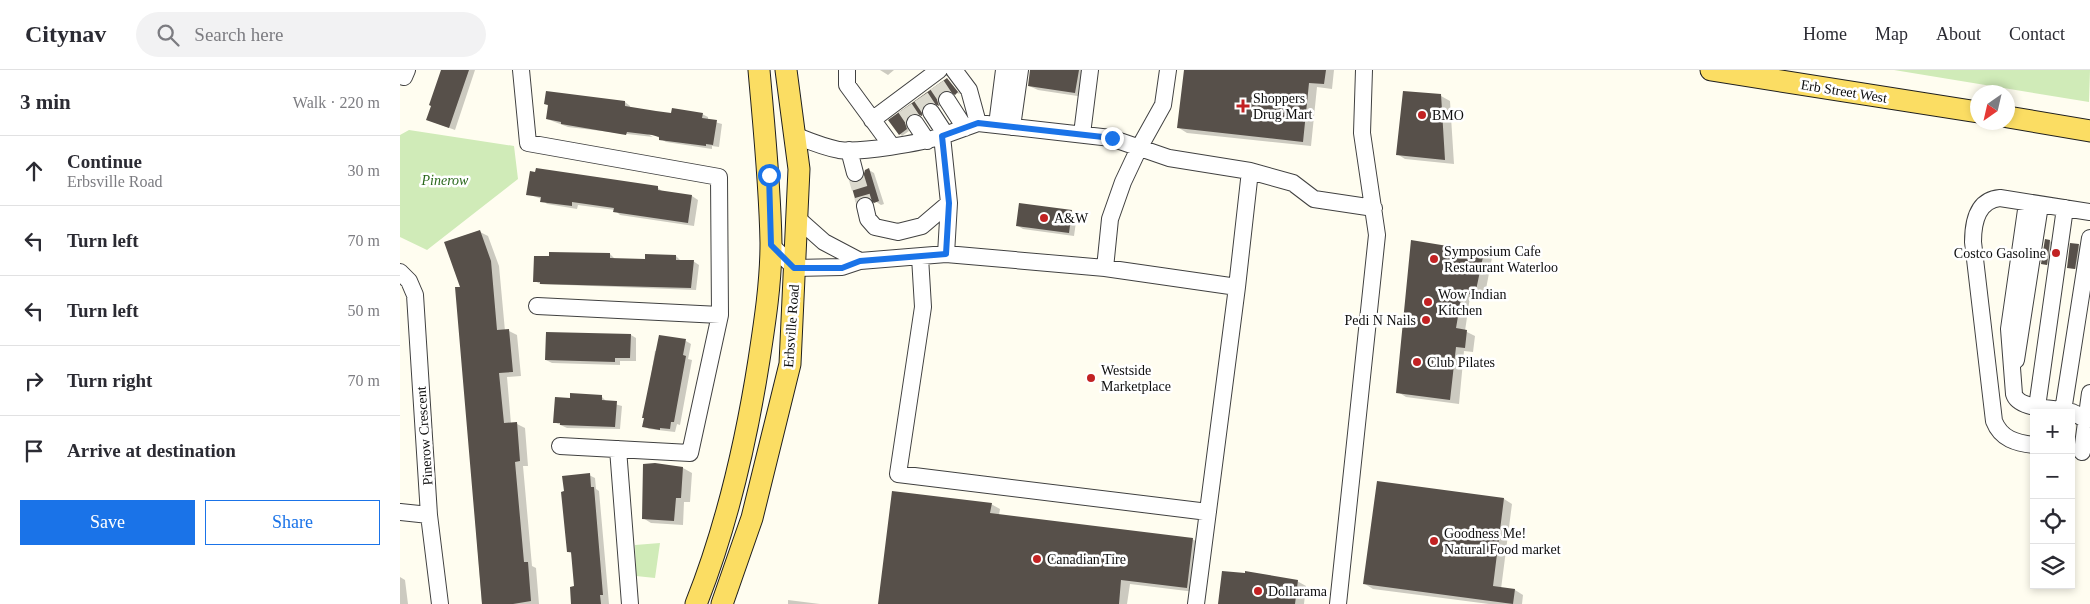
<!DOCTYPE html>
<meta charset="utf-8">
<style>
body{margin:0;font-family:"Times New Roman",serif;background:#f2f2f3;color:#2b2b33}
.controls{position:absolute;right:15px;bottom:15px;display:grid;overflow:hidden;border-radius:0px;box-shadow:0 2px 8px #0003}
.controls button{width:45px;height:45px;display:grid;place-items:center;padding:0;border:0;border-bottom:1px solid #e1e1e2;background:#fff;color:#2b2b33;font:25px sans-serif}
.compass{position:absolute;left:1570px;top:15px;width:45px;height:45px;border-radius:50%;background:#fff;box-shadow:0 2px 8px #0003;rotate:214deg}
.stop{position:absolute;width:15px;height:15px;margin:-11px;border:4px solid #1a73e8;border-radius:50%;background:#fff}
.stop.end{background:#1a73e8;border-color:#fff;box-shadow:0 1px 5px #0008}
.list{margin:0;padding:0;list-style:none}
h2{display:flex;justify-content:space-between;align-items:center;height:65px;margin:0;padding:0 20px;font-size:21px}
h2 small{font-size:16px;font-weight:400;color:#7c7c81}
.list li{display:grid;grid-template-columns:32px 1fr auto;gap:15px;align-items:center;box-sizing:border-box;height:70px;padding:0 20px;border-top:1px solid #e1e1e2}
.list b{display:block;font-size:19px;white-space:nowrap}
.list p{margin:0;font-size:16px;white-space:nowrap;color:#7c7c81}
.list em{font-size:16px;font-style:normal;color:#7c7c81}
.actions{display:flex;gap:10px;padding:15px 20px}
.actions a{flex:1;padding:11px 0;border:1px solid #1a73e8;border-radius:0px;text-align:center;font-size:18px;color:#1a73e8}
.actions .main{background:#1a73e8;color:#fff}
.icon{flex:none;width:28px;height:28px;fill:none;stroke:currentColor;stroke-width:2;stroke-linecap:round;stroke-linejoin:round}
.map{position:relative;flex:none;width:1690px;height:534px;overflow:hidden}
header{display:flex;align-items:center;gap:30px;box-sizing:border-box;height:70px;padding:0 25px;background:#fff;border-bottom:1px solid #e1e1e2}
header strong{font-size:24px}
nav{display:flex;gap:28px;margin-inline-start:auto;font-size:18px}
.search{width:350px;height:45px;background:#f2f2f3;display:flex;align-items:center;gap:12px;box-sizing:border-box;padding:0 18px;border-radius:28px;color:#7c7c81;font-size:19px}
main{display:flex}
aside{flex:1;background:#fff}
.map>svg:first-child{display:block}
</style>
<header>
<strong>Citynav</strong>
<div class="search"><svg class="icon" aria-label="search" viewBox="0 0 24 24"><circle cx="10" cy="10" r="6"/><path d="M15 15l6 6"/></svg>Search here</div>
<nav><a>Home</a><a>Map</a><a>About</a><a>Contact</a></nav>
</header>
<main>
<aside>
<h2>3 min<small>Walk · 220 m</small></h2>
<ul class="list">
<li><svg class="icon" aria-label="ahead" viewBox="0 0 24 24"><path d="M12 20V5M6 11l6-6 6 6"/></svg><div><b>Continue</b><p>Erbsville Road</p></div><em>30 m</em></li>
<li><svg class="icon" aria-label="left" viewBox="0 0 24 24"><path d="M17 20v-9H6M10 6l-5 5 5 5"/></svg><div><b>Turn left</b></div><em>70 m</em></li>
<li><svg class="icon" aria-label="left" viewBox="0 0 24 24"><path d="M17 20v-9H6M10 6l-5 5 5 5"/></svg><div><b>Turn left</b></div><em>50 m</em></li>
<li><svg class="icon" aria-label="right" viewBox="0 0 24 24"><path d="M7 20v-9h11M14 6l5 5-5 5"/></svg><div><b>Turn right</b></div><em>70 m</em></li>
<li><svg class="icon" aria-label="arrive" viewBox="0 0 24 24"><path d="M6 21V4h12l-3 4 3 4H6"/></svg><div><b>Arrive at destination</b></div></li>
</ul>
<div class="actions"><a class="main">Save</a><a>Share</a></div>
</aside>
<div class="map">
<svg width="1690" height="534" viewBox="0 0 1690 534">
<rect width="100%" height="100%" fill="#fffdf0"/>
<path fill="#d0ebb8" d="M1494,0H1690L1689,32Z
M9,60L114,76L118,109L27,180L0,167V65Z
M260,473L255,508L236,506L235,475Z"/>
<path fill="#0003" d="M42,0H75L55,60L33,52Z
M480,0H494L488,5Z
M631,0H688L684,27L638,20L629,16Z
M785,0H934L932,19L917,17L911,76L787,63L779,58Z
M547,9L560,24L550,21L544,23L539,32L540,36L533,33L524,38V46L518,44L512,46L507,55L509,61L502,66L500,64L490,51Z
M1041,26L1050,31L1054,94L1005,89L997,84Z
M225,32L230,36V38L272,44H302L308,47V50L322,54L319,77L312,76V79L266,72L248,61L246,63L253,67L168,57L147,49L149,36L145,34Z
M469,100L474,103L484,134L481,135L472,129L463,134L457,131V114L463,111Z
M258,118L263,122L292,126L298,130L294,156L220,145L215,140L178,135L177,139L147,134L142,129L127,124Z
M671,141L677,145L674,166L623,159L618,156Z
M80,162L88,166L99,196L105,261H109L117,265L121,306L107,307L111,354H117L125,358L128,396H123L132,496L136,498L139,534H82L57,218H62Z
M1646,170L1652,172L1649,195L1645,194Z
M1679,175L1681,177L1677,199L1670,198Z
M1083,183L1092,188L1084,229L1070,227L1065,261L1075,266L1073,282L1064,281L1059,334L1006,327L998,322Z
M210,184L215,189L246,190L276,186L281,191H293L299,195L296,220L140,214L135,211Z
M231,265L236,268V291H220V295L152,293L146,290Z
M286,271L291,274L288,289L292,290L280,355L277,354L275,362L249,359L243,356L255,281Z
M202,327L207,332L222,336L220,359L167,358L154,352L171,329Z
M244,395L283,398L292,403L290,432H284L283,455L251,453L243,448Z
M189,405L195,408L196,419L199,421L209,534H172L176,517L173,484L168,482Z
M978,412L1104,429L1112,434L1101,519L1115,520L1123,525L1122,534H1089L973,519L965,514Z
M591,434L600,439L599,445L792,469L801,474L795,522L730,514L727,534H480Z
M0,507L5,510L8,534H0Z
M897,511L906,516L904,534H819Z
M388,530L420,534H388Z"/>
<path fill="#57504a" d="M41,0H69L49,58L26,50L31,36L29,35Z
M630,0H679L675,23L628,16Z
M784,0H926L924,14L909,13L903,72L777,58Z
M547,8L558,22L555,25L547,20L541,22L537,30L539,36L530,32L522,37V46L515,43L509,45L505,53L507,59L499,65L488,50Z
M146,21L225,31V36L256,41L271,43L272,38L303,43L302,48L317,50L313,75L306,74V76L259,70V67L252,65L227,62L226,65L161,54V52L146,49L148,35L144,34Z
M1003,21L1041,24L1045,90L996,85Z
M136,98L258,116V120L292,125L288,153L213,142L214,138L172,132V136L140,132L141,127L126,125L130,101L135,102Z
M469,98L479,131L474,133L468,127L463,126L456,132L450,111L457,113L462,110L465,100Z
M619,133L672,140L669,163L616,156Z
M80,160L91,191L97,260L109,259L113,302L99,303L104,353L117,352L120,391L115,392L124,492H128L131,531L113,534H82L55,217H60L44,172Z
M1645,169L1650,170L1647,195L1641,194Z
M1011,170L1084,182L1075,225L1062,223L1056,258L1067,260L1065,278L1056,277L1050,330L996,323Z
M1670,173L1679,174L1675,199L1667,198Z
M149,182L210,183V188L245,189V184L276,185V190H294L291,218L140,214V212H133L134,186H149Z
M146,262L231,264L230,288H215V292L145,290Z
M259,265L286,269L283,285L286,286L274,352H271L270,359L260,358V360L242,357L244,348H242Z
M170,323L202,325V330L217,331L215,357L160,355V353H153L155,327L170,328Z
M255,393L283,397L281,428H276L274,451L242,449L243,394Z
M190,403L191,417H194L203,525H200L201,534H171L170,517L174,516L171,482H167L161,422L164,421L162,406Z
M977,411L1104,428L1093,516L1115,519L1113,534L963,514Z
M492,421L592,433L590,443L793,468L787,518L721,510L719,534H478Z
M822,501L845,503V501L898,510L895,534H818Z"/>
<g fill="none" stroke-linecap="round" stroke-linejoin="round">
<path stroke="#dbd9ce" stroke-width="16" stroke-dasharray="16 8" stroke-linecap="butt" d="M537,15L547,30
M521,27L531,42
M505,38L515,53
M455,103L465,136"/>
<defs>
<path id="minor" d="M121,0L128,73L319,107L320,245L290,383L160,376
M447,0V15L491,75
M554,0L569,20L578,53
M0,6L4,7L7,0
M547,30L565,58
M531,42L546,65
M472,50L539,0
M515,53L527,71
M597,55L604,0
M612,57L620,0
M682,64L690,0
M394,65C409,71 423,77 439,80C460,83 521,73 542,66
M449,80L455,103
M1627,133L1609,259L1614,324C1619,341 1657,337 1672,342C1677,344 1682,348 1686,350
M465,136L468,149L475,157L498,162L522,156L549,133
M397,148L424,172L460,191
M371,175L395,198L442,197L460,191L546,184L705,198L837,217
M546,184L549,133L542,66L578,53L711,68L769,88L850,101L893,113L914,129L974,138
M520,187L523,237L498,404L808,442
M705,198L710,149L723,112L739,78L763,35L768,0
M0,202L9,211L15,225L29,445L40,534
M137,236L320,245
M1616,290L1640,135
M1637,337L1665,138
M1663,341L1690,168
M1634,375C1616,373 1601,369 1594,351L1573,172C1573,153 1577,130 1600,128L1690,142
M218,379L230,534
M1682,382L1690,323
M0,442L29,445
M796,534L837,217L850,101
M938,534L977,165L962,63L964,0"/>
<path id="major" d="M1311,0L1578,42
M1608,47L1690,61
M296,534C327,456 346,373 359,290C365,251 371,212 371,173C370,115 364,58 359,0
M322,534L352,448L390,294L399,99L386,0"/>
</defs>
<use href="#minor" stroke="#414141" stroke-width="18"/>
<use href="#major" stroke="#1f1f1f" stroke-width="23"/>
<use href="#minor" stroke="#fff" stroke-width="16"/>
<use href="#major" stroke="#fbdd63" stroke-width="21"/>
</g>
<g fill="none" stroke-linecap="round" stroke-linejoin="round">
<path stroke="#1a73e8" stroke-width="6" d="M369,105L371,175L394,198H442L460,191L546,184L549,133L542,66L578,53L712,68"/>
</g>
<g fill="#c22223" stroke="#fff" stroke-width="2">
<path d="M840.5 28.5h5v5h5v5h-5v5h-5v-5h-5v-5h5z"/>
<circle cx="1022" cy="45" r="5"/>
<circle cx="644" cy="148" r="5"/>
<circle cx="1656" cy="183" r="5"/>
<circle cx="1034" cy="189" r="5"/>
<circle cx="1028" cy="232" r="5"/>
<circle cx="1026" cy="250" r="5"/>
<circle cx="1017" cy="292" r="5"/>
<circle cx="691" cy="308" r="5"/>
<circle cx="1034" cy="471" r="5"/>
<circle cx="637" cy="489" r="5"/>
<circle cx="858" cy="521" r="5"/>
</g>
<g text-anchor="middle" stroke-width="5" stroke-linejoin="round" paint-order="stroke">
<g font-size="14" fill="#0e0e0e" stroke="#fff">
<text transform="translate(1444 21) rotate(9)" y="5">Erb Street West</text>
<text transform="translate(391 256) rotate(-86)" y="5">Erbsville Road</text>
<text transform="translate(24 366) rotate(-94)" y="5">Pinerow Crescent</text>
</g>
<g font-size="14" fill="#0e0e0e" stroke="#fff" text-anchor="start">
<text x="853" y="33">Shoppers<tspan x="853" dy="16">Drug Mart</tspan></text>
<text x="1032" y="50">BMO</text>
<text x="654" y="153">A&amp;W</text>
<text x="1044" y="186">Symposium Cafe<tspan x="1044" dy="16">Restaurant Waterloo</tspan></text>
<text x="1646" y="188" text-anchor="end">Costco Gasoline</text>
<text x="1038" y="229">Wow Indian<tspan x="1038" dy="16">Kitchen</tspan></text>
<text x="1016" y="255" text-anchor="end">Pedi N Nails</text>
<text x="1027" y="297">Club Pilates</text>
<text x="701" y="305">Westside<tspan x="701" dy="16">Marketplace</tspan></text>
<text x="1044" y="468">Goodness Me!<tspan x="1044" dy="16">Natural Food market</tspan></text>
<text x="647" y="494">Canadian Tire</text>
<text x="868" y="526">Dollarama</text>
</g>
<g font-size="14" font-style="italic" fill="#29681c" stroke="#fff">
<text x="45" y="115">Pinerow</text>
</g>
</g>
</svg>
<div class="controls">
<button>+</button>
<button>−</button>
<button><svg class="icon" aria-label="locate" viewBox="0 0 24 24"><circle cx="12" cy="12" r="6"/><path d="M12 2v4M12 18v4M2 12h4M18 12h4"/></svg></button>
<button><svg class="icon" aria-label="layers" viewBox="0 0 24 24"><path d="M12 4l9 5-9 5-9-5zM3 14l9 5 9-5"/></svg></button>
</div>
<svg class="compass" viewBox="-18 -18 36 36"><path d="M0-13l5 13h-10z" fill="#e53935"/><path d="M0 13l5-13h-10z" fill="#7c7c81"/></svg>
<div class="stop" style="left:369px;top:105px"></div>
<div class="stop end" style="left:712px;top:68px"></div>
</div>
</main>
